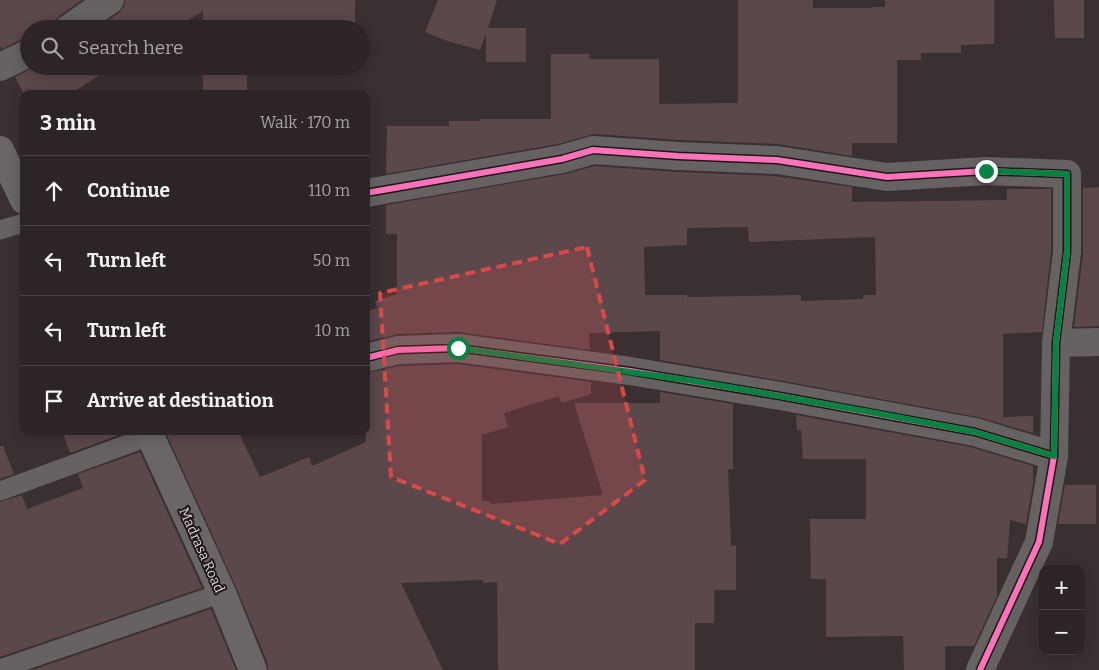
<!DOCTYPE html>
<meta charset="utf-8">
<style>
body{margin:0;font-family:Bitter,serif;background:#342c2e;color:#f1f3f6}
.controls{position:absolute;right:15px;bottom:15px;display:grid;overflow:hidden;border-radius:10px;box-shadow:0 2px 12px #0003}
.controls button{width:45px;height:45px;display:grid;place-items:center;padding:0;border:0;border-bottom:1px solid #484143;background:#2c2426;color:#f1f3f6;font:25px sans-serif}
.stop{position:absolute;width:15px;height:15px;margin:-11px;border:4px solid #0b8043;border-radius:50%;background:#fff}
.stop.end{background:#0b8043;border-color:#fff;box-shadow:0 1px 5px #0008}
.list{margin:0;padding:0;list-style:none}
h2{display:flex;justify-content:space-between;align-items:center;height:65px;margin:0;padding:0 20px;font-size:21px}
h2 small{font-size:16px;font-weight:400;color:#a6a4a7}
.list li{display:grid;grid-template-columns:32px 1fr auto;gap:15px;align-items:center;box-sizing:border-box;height:70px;padding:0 20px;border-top:1px solid #484143}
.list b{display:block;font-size:19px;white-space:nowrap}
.list em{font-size:16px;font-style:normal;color:#a6a4a7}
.icon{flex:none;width:28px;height:28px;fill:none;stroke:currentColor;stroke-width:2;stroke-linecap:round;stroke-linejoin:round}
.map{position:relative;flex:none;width:1099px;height:670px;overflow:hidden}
.search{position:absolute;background:#2c2426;box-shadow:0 2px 12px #0003;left:20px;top:20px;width:350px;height:55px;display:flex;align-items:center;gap:12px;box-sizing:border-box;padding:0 18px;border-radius:28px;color:#a6a4a7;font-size:19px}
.panel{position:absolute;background:#2c2426;box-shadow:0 2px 12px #0003;left:20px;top:90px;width:350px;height:345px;border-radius:10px}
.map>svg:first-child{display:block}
</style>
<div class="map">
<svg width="1099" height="670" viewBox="0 0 1099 670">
<rect width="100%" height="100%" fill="#3a3032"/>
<path fill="#5c474a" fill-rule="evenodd" d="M0,0H82L59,16L54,22L53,29H29V38L22,39L2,49L0,46Z
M125,0H355V29H203V11L174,29H96L119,13L124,7Z
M438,0H497L488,28H526V62H486V33L480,50L447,41L425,32Z
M738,0H813V8H871V7H885V0H994V44L961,45V53H921V60H897V143H852V156L778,144L679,140L594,134L558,144L386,174L387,126H449V121H480V119H551V54H589V59H659V104L738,103Z
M1054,0H1084V38H1055Z
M37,66H114L70,94H24L15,77Z
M203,66H247V94H203Z
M595,166L677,172L775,176L852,187V202L1007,200V189H1051V251L1042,332L1003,334V417L1033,416V433L978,417L783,381L660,360V331L589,333L590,350L458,332L397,334L366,342V311L377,308L375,301L397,294V234H386V205L565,174ZM748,227L749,242L875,237L876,295H863V299L801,301V295L687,297V295H645L644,247L687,245V228Z
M1099,187V326L1074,327L1083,254V188Z
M457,364L591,382V394L561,403L559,396L504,413L508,427L482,435V501H490V504L603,495L574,403H660V392L733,404V469H728L731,546L736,545V590H714V623H695V670H498L497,582L483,583V580L401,583L443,670H268V664L236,587L165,431H238L260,477L309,457L312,466L366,442V373L400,366Z
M796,415L971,447L1033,466V485L1026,524L1010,520L1007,558H997V596L974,646H945V670H904L903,636L826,637V579H811L810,519H866V459H803L801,430H797Z
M62,431H130L70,453Z
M0,446H3L14,474L0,479Z
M140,452L202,588L0,657V502L22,495L27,509L83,488L78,474Z
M1065,485H1096V524H1058Z
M211,609L236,670H32Z"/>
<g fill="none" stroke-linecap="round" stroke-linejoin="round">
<path stroke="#666262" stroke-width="19" d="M0,230L24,223
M0,491L150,436
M0,669L222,593"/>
<path stroke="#666262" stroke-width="28" d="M68,29L110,0
M0,67L29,53
M366,193L562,159L593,150L678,156L777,160L887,177L986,171L1067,174V252L1056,343L1054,456L1039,542L980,670
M1056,343L1099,342
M366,358L398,350L458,348L630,371L780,396L975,432L1054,456"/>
<path stroke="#6a6667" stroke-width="28" d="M0,150L24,200
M148,431L222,593L253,670"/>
<defs>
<path id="cycleway" d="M366,193L562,159L593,150L678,156L777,160L887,177L986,171L1067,174V252L1056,343L1054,456L1039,542L980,670
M366,358L398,350L458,348L630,371L780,396L975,432L1054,456"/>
</defs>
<use href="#cycleway" stroke="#1f1718" stroke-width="9"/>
<use href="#cycleway" stroke="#fb73b8" stroke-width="6"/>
</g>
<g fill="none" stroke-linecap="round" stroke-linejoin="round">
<path stroke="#0b8043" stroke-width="6" d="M458,348L694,381L870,412L975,432L1054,456L1056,343L1067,252V174L986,171"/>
</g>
<path fill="#d74a4a" fill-opacity="0.2" stroke="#d74a4a" stroke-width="4" stroke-dasharray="10 6" stroke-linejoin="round" d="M587,247L645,480L560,544L391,477L380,293Z"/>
<g text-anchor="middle" stroke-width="4" stroke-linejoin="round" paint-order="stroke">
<g font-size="14" fill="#ddd2d3" stroke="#1f1718">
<text transform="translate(202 550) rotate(66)" y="5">Madrasa Road</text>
</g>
</g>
</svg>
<div class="controls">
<button>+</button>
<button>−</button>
</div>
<div class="stop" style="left:458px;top:348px"></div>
<div class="stop end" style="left:986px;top:171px"></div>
<div class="search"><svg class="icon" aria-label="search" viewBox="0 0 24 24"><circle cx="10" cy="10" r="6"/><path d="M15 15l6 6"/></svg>Search here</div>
<section class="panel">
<h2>3 min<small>Walk · 170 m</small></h2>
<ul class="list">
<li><svg class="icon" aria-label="ahead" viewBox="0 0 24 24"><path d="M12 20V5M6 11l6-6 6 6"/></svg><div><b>Continue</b></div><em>110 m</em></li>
<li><svg class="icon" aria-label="left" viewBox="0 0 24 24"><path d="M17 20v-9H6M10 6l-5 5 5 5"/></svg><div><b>Turn left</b></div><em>50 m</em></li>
<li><svg class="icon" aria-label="left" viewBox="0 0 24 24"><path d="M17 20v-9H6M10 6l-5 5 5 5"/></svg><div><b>Turn left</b></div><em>10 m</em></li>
<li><svg class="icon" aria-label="arrive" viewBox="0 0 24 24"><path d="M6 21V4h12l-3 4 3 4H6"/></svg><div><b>Arrive at destination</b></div></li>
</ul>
</section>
</div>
